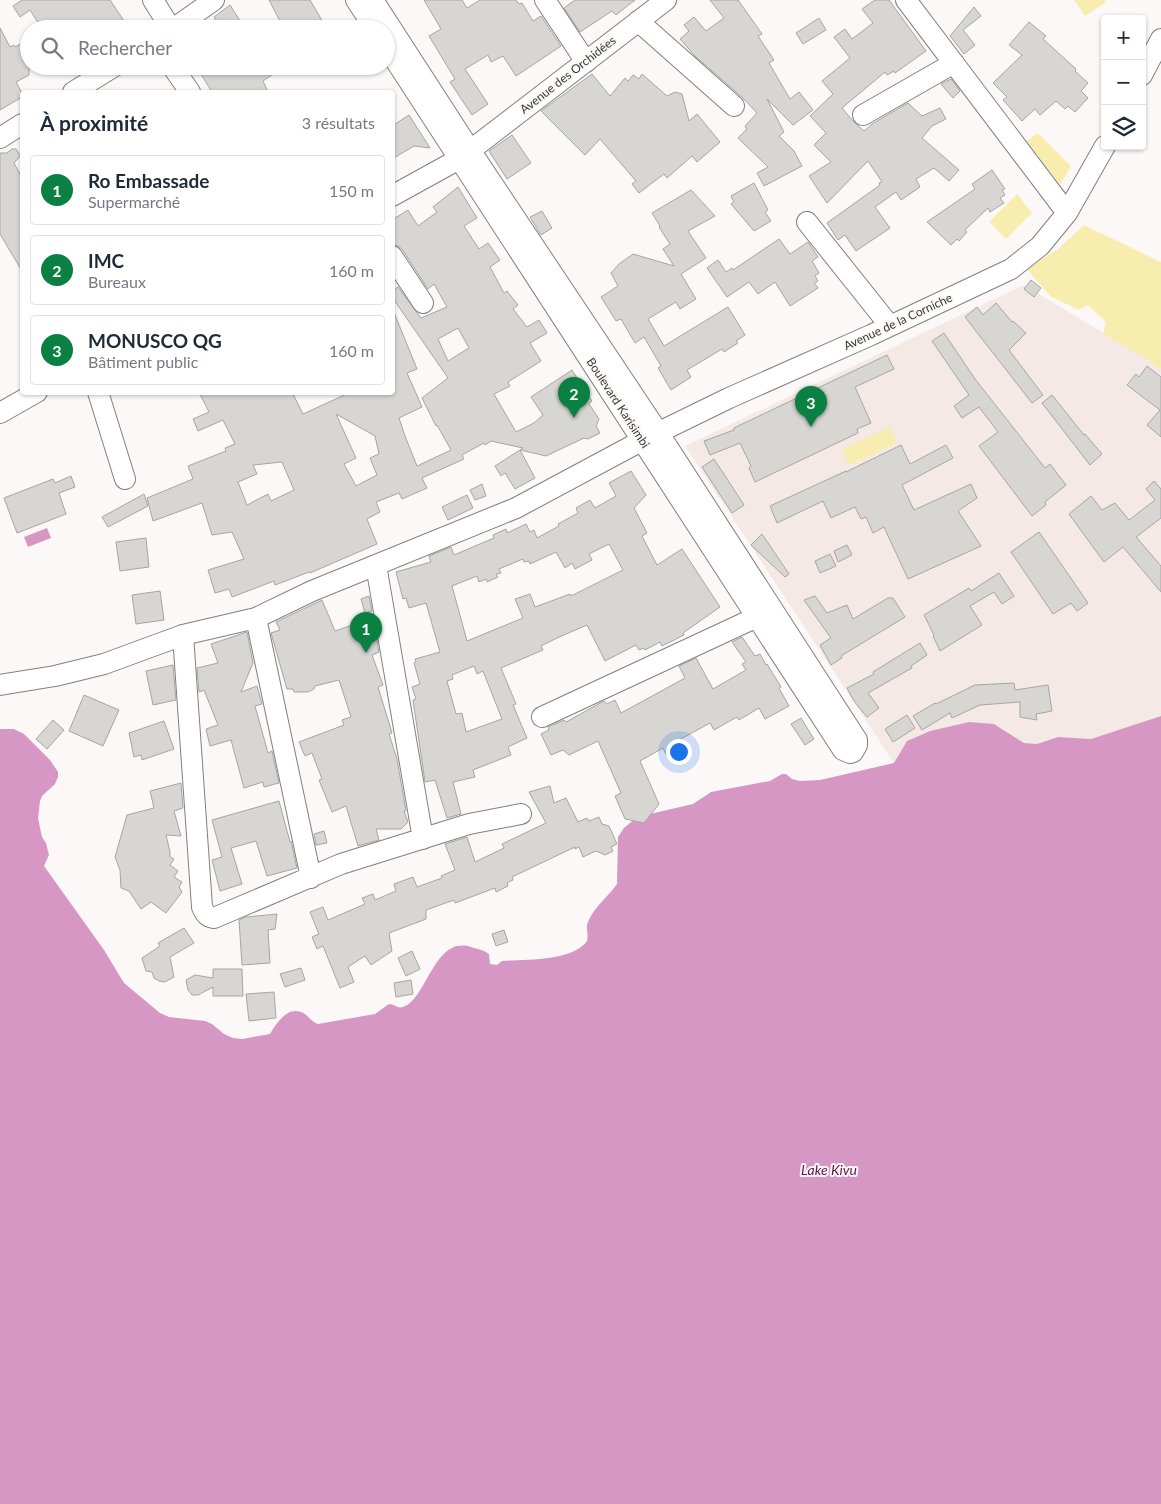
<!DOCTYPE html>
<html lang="fr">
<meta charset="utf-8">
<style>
body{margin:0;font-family:Lato,sans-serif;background:#f6f6f7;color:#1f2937}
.controls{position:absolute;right:15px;top:15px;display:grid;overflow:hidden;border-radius:5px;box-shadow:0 1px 4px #0004}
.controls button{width:45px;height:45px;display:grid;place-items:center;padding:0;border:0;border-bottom:1px solid #e0e1e3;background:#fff;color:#1f2937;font:25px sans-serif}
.you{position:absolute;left:678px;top:751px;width:18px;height:18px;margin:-12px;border:4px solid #fff;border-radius:50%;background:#1a73e8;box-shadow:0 0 0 8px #1a73e833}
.badge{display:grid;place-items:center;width:32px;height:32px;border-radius:50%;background:#0b8043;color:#fff;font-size:16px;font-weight:700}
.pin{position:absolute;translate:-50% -41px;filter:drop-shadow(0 1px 2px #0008)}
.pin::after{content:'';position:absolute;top:26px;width:18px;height:15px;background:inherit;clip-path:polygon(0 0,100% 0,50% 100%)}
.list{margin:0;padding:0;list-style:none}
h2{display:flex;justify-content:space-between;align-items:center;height:65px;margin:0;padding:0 20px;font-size:21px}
h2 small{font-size:16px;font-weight:400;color:#747a83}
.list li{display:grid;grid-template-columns:32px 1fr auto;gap:15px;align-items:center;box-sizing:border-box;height:70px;margin:0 10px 10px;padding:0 10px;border:1px solid #e0e1e3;border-radius:5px}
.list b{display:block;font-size:19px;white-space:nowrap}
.list p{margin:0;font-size:16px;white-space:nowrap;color:#747a83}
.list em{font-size:16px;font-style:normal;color:#747a83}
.icon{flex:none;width:28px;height:28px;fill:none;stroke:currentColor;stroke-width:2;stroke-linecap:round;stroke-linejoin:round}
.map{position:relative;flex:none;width:1161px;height:1504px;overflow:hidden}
.search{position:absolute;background:#fff;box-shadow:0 1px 4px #0004;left:20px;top:20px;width:375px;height:55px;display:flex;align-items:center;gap:12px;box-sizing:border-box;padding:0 18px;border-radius:28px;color:#747a83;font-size:19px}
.panel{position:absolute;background:#fff;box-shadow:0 1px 4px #0004;left:20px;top:90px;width:375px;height:305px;border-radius:5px}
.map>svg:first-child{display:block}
</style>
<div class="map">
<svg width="1161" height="1504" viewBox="0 0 1161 1504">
<rect width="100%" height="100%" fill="#fcf8f7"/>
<path fill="#f4e9e5" d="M1024,285L1161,368V716L1091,739L1058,737L1037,744L1024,743L1016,739L1001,727L969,722L930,731L907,741L894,763L685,446Z"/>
<path fill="#f7edae" d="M1074,0H1104L1106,2L1085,16Z
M1038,133L1071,166L1060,185L1027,141Z
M1017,194L1032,213L1006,239L989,222Z
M1084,225L1161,262V370L1150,361L1103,334L1106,322L1088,305L1079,310L1050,296L1026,268L1057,250Z
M890,427L897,443L849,465L842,449Z"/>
<path fill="#d797c5" d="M47,528L51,538L28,547L24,537Z
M1161,716V1504H0V729H14L24,734L50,760L58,772V777L55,784L42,796L40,801L38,818L42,837L46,843L49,855L44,866L104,950L124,983L160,1013L169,1017L205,1021L212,1024L224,1034L233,1038L242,1039L270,1034C277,1022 289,1004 305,1014C310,1018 312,1022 318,1024L375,1014L389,1004C394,1004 398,1009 403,1007C427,1000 434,935 471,947C477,949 484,950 489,954L490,964L497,965L502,961C525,959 572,962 587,941C589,934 585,928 588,922C594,907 608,897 617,884L618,837L624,828L637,817L693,804L711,792L770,781L782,774H786L792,779L800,781L820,780L894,763L907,741L930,731L969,722L994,724L1024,743L1037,744L1058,737L1091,739Z"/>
<path fill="#d8d6d3" stroke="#a7a5a2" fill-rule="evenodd" d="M22,0H110L124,21L111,29H42L30,10L20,17L13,6Z
M269,0H310L327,29H284Z
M424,0H462L467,8L480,0H516L519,4L522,3L533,21L541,16L561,46L516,76L503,56L491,62L488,55L465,69L488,104L472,115L450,82L455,79L429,36L441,29Z
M575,0H635L616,15L612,11L580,32L564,8Z
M710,0H738L762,34L758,36L774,60L769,63L790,99L799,92L813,110L793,125L767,99L784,132L779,136L794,151L802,166L764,186L757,173L768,167L738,138L747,129L745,126L757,113L742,97L695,56L680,39L689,31L684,25L694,17L706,31L724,18Z
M875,0H889L926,51L895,73L894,71L887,75L885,72L842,108L853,121L864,131L872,124L908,103L922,116L940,108L946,119L932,126L922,138L959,170L949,181L934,168L916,179L920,187L901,200L896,192L875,207L890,228L856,251L845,235L838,240L827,223L880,185L879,183L882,182L868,161L827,203L809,176L831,162L814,145L826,133L810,116L833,94L822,81L850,58L834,37L845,29L852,39L873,23L862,9Z
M230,5L242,24L234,29H222L214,17Z
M974,7L981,16L963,30L975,45L964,54L950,36Z
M819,18L826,30L803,44L796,33Z
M1029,22L1046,36L1043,39L1076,69L1075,71L1088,83L1081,91L1088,98L1075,112L1068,106L1065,109L1056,101L1040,115L1035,109L1022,121L1003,100L1007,97L993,83L1022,55L1009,45Z
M0,28L10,47L14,45L15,47L24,42L29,51V75L16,82L22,93V97L0,110Z
M196,66H285L263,81L268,92H212Z
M592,74L610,96L625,78L628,81L633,75L639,79L642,74L667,96L675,92L682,94L689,121L697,114L720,142L697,162L692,156L667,178L664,174L639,193L632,184L636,181L600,139L585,155L541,111Z
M951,79L960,91L953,98L941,84Z
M409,115L430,148L414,146L392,159V126Z
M512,135L531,163L507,179L489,151Z
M12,149H16L19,154H22L14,163L22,178V271L0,234V153H7Z
M992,170L1005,189L1002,190L1005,195L1000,198L1004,203L990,212L988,208L965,230L967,232L959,241L957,239L951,245L927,222L975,189L972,184Z
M754,183L768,210L765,212L771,221L754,231L731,204L734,202L731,196Z
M458,187L477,218L464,226L479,249L488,243L500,260L490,267L504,293L507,291L518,305L513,309L527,327L539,320L547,333L530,343L541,361L508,382L510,386L494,394L516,432L534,423L543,415L531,397L572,370L580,383H579L592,401L589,404L599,419L596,426L600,433L588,439L584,438L546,456L520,450L535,478L515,489L505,473L501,476L495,466L523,448L491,441L485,445L484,443L462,455L464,459L422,478L427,488L402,499L399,493L376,502L380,512L367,519L377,544L310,573L309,572L275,585L274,581L232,597L229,589L215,593L208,570L244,559L232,532L212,535L202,503L153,521L147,498L193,479L188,466L226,451L225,448L235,444L223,420L198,431L193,419L209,412L199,392H292L303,414L351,392H392L393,310L417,369L407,373L422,407L399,418L405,436L417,466L451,450L437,425L436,426L422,398L448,378L392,297V291L398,287L421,318L447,307L434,284L428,289L402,249L398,246L392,244V220L408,210L418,226L437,212L433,207ZM458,328L469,348L448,361L438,339ZM336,414L375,436L379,454L370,458L377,475L356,486L344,464L356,458ZM282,462L294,490L271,501L268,494L247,505L238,482L257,474L253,465Z
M691,190L715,216L688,231L706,258L681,274L696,299L680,309L676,302L648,319L664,346L728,307L745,335L736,341L738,343L724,352L722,349L687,370L691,377L671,390L658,368L661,366L644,337L635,343L621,319L616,321L601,297L618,286L611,273L619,264L633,254L674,266L663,249L670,244L659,227L660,226L652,213Z
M542,211L552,228L541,235L530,217Z
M779,239L790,254L808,242L818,257L812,261L819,273L815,276L818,281L814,283L818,288L790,306L775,282L758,294L749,282L727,297L707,268L718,260L726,272L732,268L733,270Z
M1031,280L1041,288L1034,297L1024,289Z
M996,303L1012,322L1013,321L1026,333L1009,350L1043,395L1032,403L965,317L977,307L983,315Z
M944,333L975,379L1045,468L1050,464L1066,485L1045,502L1046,505L1032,516L979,446L998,432L979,407L962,418L954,406L969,395L932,341Z
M887,355L894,369L855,387L871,423L857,429L858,433L755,482L749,468L751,466L740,443L710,455L704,441L734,430V428Z
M1147,366L1161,377V437L1147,425L1160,410L1127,385L1136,374L1139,377Z
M1052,395L1084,435L1085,434L1102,454L1090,465L1042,403Z
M901,445L910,464L946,445L953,458L902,485L914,510L971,484L977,498L958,511L981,546L908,579L884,527L873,533L866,517L861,519L855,507L831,518L823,501L777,523L770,506L846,471V472Z
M714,459L744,505L732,513L702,467Z
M631,471L646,495L634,508L647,533L642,536L657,565L682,549L720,607L683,633L684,635L662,646L660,642L645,650L644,648L639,650L636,645L605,661L587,625L557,638L541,646L543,650L501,668L516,704L513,705L527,738L508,747L511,755L473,770L475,777L453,782L461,814L447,818L435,780L425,782L413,700L416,699L412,687L420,684L414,663L416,662L415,659L440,652L426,603L409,608L406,598L403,599L396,572L431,562L429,556L451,547L454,555L494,538L493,535L506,529L507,533L526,524L530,532L534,530L537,538L559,526L558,524L578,513L576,508L590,500L595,508L616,496L609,483ZM609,544L623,570L571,596L570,594L535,607L530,594L515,599L523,618L467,641L452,586L477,576L479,582L486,579L487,582L498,577L496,574L501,573L499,569L523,559L524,562L529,561L530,564L556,552L565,568L572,563L575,569L592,560L589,554ZM474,666L477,674L483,671L502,719L466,732L462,713L456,714L447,681L453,679L452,675Z
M71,476L75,487L59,493L66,514L17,533L4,498L53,479L55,483Z
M1154,481L1161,489V518L1136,537L1161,566V592L1123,547L1104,562L1069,514L1091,496L1102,510L1115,503L1129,520L1155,500L1146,489Z
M482,484L486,496L475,500L470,490Z
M144,494L148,506L108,527L102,517Z
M467,495L473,508L448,520L442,507Z
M1039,532L1088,603L1077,611L1071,603L1053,614L1011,552Z
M762,534L789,574L785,577L751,545Z
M146,538L149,567L120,571L116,542Z
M847,545L852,555L838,562L834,551Z
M830,554L836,566L820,573L815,561Z
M999,573L1014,596L1002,604L994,592L970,606L982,625L940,651L933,636L934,635L924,615L969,588L971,591Z
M160,591L164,620L136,624L132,595Z
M369,596L372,611L365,613L361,599Z
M815,596L827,613L847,605L853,619L888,598H893L905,617L841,656L842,658L831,665L820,645L831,638L804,600Z
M322,600L335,631L373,618L379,652L372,655L383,685L378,687L392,733L389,734L397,759L406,811H404L408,822L401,829H376L379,840L358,846L346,806L332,812L319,780L322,779L312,753L305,756L299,742L344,725L342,720L351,717L339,680L315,686L314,689L308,692H294L293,689H287L271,633L280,630L276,622Z
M247,632L253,663L241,692L257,686L262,704L255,706L268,753L272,751L279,783L264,787L263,782L244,788L231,740L210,746L206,729L218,725L204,690L199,692L197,668L218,663L211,644Z
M742,637L755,656L760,654L766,665L767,664L781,687L779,688L789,706L765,719L759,708L739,720L737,717L714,730L710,723L679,740L683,748L667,756L663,748L640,761L659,804L644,823L625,819L615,796L621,793L598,741L569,755L563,750L551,755L541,734L549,730L548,727L564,720L566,722L604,701L607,704L615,700L621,713L685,678L679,666L696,658L713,689L746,670L742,664L746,662L732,642Z
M920,643L927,655L911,666L912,668L868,693L879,708L867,717L854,701L847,688L874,674L873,672Z
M173,665L176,700L153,705L146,671Z
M1014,683L1015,690L1048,685L1052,711L1036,714L1037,720L1020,717V702L980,705L952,718L950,713L922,730L913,716L935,703L936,704L975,685Z
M84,695L119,710L103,746L69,731Z
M907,715L915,728L893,742L885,729Z
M801,718L814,739L805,745L791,724Z
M53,720L64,730L47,749L36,739Z
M164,721L174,749L142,760L141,755L134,757L129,733Z
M181,783L183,808L174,811L181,836L166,835L170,852V857L174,859L170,865L178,871L174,877L182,882L179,887L182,892L166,913L151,902L141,909L129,891L121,888L120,870L115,857L127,815L154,808L150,791Z
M550,786L554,803L566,798L578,822L587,818L589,821L599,817L602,824L609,826L617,844L611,847L613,851L605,855L596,851L583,857L579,847L575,849V847L512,877L513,880L507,883L508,886L496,892L495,888L455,903L454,900L426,910V919L389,933L392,951L371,965L365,956L348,967L354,982L340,988L323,946L317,949L312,937L319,934L310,912L323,907L328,920L365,904L362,898L373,894L375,900L396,891L394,884L413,877L417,887L442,878L441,876L455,870L445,844L467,837L475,862L504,848L502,844L546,823L529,792Z
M279,801L290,842L291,841L297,868L267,876L256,841L231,848L242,884L220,891L212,860L222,857L212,820Z
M324,831L327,843L316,845L314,834Z
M277,914L275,929L268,930L270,963L242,965L239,920L246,917Z
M184,928L194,943L170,957L174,977L165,982L159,981L154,978L152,972L146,971L142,958L160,946L158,943Z
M504,930L508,942L496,946L492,934Z
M412,951L420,969L406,976L398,958Z
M301,968L305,980L285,987L280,974Z
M213,969H242L243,996H213V987L198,995H192L188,990L186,980L195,975L213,978Z
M411,980L413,994L396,997L394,983Z
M274,992L276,1018L249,1021L246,994Z"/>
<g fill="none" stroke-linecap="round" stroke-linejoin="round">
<defs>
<path id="minor" d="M153,0L171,29
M356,0L375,29
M373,0L470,150L658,432L857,740V745L853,752L850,753L843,750L386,46
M545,0L586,62
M906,0L1067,213
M638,21L734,106
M173,29L214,0
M172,66L190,92
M1142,75L1161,39
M73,92L115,66
M863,115L954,63
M0,138L22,124
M392,196L459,159L666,0
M807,222L890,326
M392,256L423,303
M98,392L125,479
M0,413L37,392
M376,565L423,839
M256,618L311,878
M183,635L202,907C205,914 207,917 214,918L341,864L469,824L521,814
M0,685L55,676L104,664L183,635L256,618L312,591L516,508L643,440L729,398L871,335L1011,269L1040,246L1067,213L1105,146
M542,717L757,617"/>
</defs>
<use href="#minor" stroke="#837f7e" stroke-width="22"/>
<use href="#minor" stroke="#fff" stroke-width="20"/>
</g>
<g text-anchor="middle" stroke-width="4" stroke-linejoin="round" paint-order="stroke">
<g font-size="12" fill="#393837" stroke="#fcf8f7">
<text transform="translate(568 75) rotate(-38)" y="4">Avenue des Orchidées</text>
<text transform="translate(898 322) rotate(-25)" y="4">Avenue de la Corniche</text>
<text transform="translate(618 403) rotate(57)" y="4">Boulevard Karisimbi</text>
</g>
<g font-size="14" font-style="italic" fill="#5f1550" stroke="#fcf8f7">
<text x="829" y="1175">Lake Kivu</text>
</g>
</g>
</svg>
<div class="controls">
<button>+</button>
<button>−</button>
<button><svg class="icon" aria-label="layers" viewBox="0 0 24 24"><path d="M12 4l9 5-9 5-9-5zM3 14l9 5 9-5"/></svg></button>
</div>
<div class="you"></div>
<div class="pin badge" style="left:366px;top:653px">1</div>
<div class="pin badge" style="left:574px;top:418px">2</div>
<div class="pin badge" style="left:811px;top:427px">3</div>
<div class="search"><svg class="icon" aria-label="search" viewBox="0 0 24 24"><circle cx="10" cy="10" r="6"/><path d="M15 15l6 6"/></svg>Rechercher</div>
<section class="panel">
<h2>À proximité<small>3 résultats</small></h2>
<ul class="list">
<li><span class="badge">1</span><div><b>Ro Embassade</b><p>Supermarché</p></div><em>150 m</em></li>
<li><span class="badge">2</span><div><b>IMC</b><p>Bureaux</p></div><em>160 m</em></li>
<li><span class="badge">3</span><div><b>MONUSCO QG</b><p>Bâtiment public</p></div><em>160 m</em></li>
</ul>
</section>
</div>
